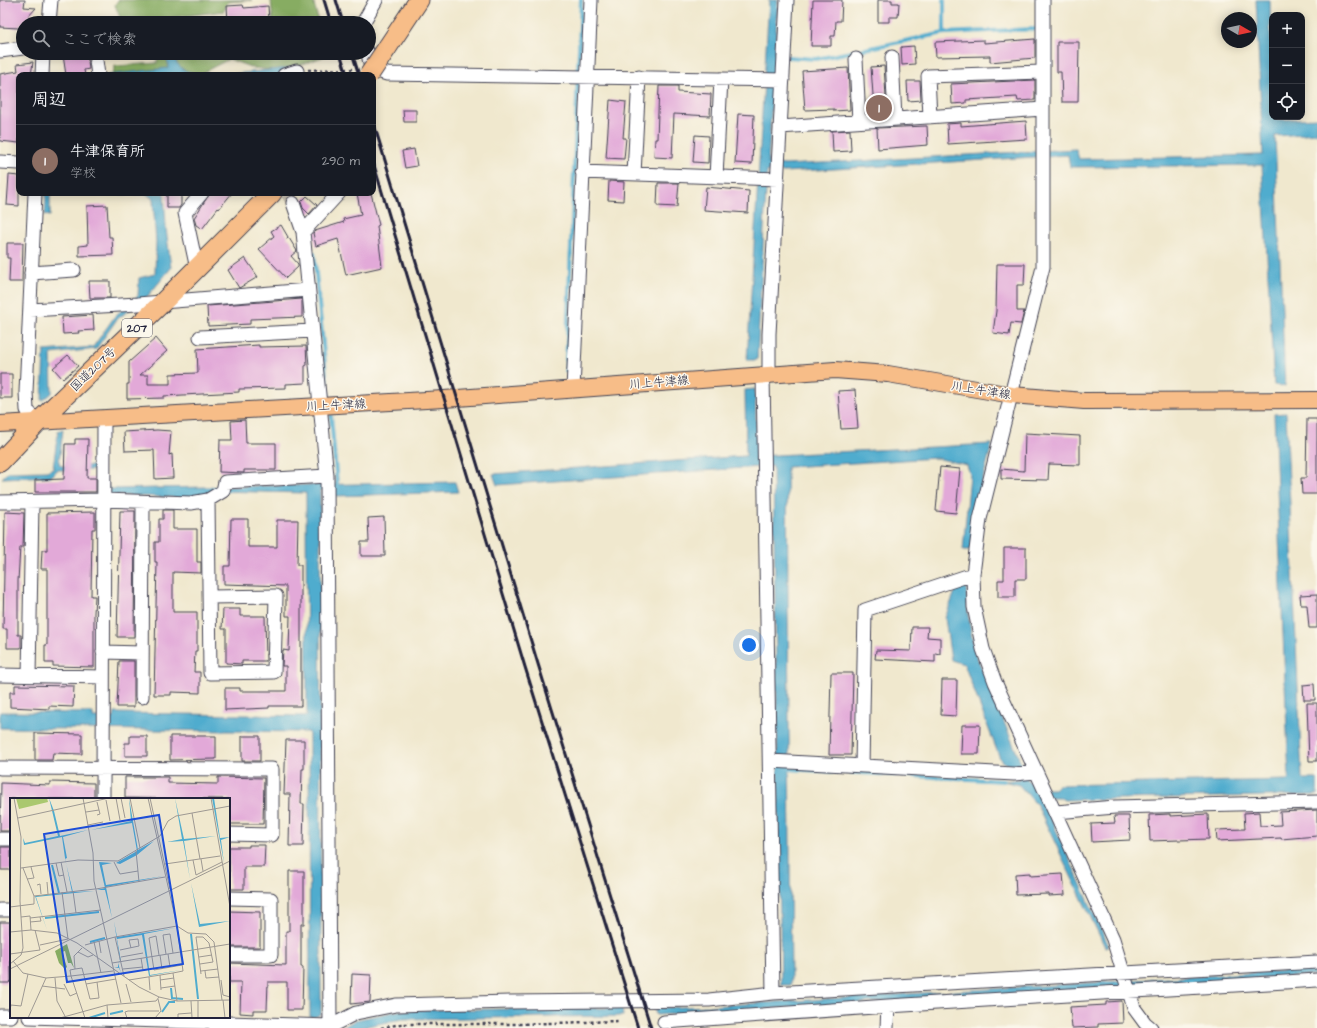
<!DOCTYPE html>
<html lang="ja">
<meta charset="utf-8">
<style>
body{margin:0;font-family:"Architects Daughter","Klee One",sans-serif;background:#20242c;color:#f1f3f6}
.controls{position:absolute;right:12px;top:12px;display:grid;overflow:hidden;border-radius:8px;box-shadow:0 2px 10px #0003}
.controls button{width:36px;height:36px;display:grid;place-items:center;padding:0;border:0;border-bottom:1px solid #363941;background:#171b24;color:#f1f3f6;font:20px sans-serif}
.compass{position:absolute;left:1221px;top:12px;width:36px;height:36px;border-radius:50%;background:#171b24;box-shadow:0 2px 10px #0003;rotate:99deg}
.you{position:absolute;left:749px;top:645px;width:14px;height:14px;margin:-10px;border:3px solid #fff;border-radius:50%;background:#1a73e8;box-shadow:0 0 0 6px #1a73e833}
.badge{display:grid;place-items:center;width:26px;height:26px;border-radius:50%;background:#d93025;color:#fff;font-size:13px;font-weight:700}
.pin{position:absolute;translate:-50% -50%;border:2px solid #fff;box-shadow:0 1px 4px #0006}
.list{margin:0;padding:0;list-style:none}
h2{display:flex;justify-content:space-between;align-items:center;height:52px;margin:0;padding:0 16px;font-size:17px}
h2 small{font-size:13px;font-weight:400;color:#9ea1a6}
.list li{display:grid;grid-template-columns:26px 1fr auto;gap:12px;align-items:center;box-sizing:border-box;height:72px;padding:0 16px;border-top:1px solid #363941}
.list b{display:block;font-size:15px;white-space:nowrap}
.list p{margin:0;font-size:13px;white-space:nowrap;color:#9ea1a6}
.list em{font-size:13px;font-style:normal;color:#9ea1a6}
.icon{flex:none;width:22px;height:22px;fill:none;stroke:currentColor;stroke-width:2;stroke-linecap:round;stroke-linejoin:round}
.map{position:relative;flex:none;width:1317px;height:1028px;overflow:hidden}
.search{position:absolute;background:#171b24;box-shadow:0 2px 10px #0003;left:16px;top:16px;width:360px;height:44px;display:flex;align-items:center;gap:10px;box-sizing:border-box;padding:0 14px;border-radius:22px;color:#9ea1a6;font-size:15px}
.panel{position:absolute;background:#171b24;box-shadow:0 2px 10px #0003;left:16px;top:72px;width:360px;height:124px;border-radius:8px}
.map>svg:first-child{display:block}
</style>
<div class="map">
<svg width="1317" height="1028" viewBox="0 0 1317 1028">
<rect width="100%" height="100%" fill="#fbf7ec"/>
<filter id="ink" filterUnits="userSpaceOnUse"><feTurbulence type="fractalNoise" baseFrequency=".025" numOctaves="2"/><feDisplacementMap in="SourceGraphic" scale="8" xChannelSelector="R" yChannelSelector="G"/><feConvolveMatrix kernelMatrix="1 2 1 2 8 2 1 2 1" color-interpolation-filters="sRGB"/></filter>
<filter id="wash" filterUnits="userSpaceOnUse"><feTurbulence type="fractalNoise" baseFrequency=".012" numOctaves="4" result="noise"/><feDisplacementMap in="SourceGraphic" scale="16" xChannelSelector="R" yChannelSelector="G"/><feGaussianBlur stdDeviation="0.9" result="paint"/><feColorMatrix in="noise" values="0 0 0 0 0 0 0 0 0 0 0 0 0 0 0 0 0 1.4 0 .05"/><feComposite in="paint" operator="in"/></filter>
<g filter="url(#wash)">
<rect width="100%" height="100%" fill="#f0e8ce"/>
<path fill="#87ac62" stroke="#54674e" d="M118,0H252L228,2L224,11L130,23L121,20L115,5Z
M271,0H313L319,23H273Z
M158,53H327L328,55L283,71L253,68L229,59L198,75L168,72L112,75L115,66L157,63Z"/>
<path fill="#50acce" stroke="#396784" d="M769,0H778L768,163L785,165L1076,149L1079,159L1263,155L1256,0H1270L1272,117H1275L1276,120L1317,118V133L1275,136L1285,386L1274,385L1262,165L1070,167L1068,155L784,172L767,171L757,360H747Z
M167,53H172C175,61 180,70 190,72C212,79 264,70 288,68L291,71L277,75H107L168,68Z
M46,193H164L166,228L171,268L147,297L117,319L96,349L51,354L52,393L42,401L44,351L93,347L115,316L138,296L139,278L155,274L156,242L153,199L147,194H50V216L45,215Z
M755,389L757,456L992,444L977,501L970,550H963L970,475L967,465L936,458L787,467L791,985H781L773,466L497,485L493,474L746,456L745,390Z
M1286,413L1302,779H1317V795L1064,800L1059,797H1041L1109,946L1105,947L1037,805L1019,785L1004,781L1021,779L1014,767L1001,761L964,664L951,660L945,618L958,584L966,585L968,614L974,650L1021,763L1020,768L1028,780L1037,789H1054L1058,785L1289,780L1274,414Z
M63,429L59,463L61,466H96L110,489L455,482L458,492L335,496L334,490H320L321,1014L315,1017H310L309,732L0,728V712L93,713V718H114L115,713L307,716L306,493L214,491L191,498L109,495L94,470H57L52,476L2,478L8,472L47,471L53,468L58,431Z
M1317,969V975L716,1012L656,1015L654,1008L711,1006Z
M622,1008L623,1016L402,1019L358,1028H342L355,1020L402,1010Z"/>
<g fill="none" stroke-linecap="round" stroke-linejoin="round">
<path stroke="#50acce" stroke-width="4" d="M944,0V33
M774,56L816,59L944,33L1037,29
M314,253L328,395
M566,370L581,0
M331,416L337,484
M789,769L1004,781"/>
</g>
<g id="blocks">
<path fill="#e2a9d8" d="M0,0H25L24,7L36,8L18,28L0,27Z
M813,0H842L841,21H836L835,36H831V46H811Z
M878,0H892V3H899L898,17H889V22H878Z
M243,5L244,8L268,6L269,20L228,23L227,6Z
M1035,39V58L990,62V56L936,57L935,42L984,40V43Z
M1057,42H1079L1078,102H1062L1061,72H1057Z
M914,46L915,64L902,65L901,47Z
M87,53L89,69L84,70L85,75H66L63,55Z
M33,62L31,75H19V143L0,141V74L18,71L17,64Z
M884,66L887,112H876V109H874L871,67Z
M848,68L850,110L834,111V109L805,110L802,71Z
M1035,80V100L1018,101L1017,97L966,100V103L952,104L951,84Z
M907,81H920L921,100L908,101Z
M659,86H678V92L711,94L710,116L674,114L672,158L654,157L655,139H657Z
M610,100L626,102L623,138H626L624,159L606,158Z
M403,110H416V122H404Z
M738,114L754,115L752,164L735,163Z
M1026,121L1027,139L948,144L947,124L961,123V126Z
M927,126L928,145L878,149L877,128Z
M850,130L851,151L833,152L832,131Z
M695,135L709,136L708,163L693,162Z
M414,149L417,166L405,168L402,151Z
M9,175L19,176V206L7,205Z
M609,181L624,182L623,201L608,200Z
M658,183H679L677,207L657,206Z
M706,187L749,191L748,213L704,210Z
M167,193H181V205L179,208H167Z
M210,193H232L219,209L218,208L202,229L196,225L194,218Z
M357,193H371L379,225L377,226L382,267L346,275L338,239L316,246L313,233L315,231L344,222L343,219L361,215Z
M307,196L317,205L309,214L303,208L301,202Z
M107,205L109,237H112L113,255L79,256V246L88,245L87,206Z
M281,225L288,237L286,239L289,238L297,251L291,256L298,264V267L286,278L259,249L274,236L271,231Z
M7,243H23L22,282H9L10,258H7Z
M245,258L258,277L239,288L228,270Z
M997,264H1025L1024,285H1017V311H1024L1021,324L1011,323L1009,335L993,333L996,311Z
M89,281H110V298H90Z
M302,299V317L250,319V324L208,326L207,306Z
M93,315L94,330L78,331L79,333L63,334L62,317Z
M156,338L167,351L140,375H148V384H170V374L198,373L197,349L259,345V347L306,346L307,365L305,366V383L286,384V388L239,389V392L164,396V398L127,399V384H129V362Z
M68,355L78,366L63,379L53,368Z
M0,374H12V398H0Z
M855,390L858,428L841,429L838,391Z
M1307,419H1317V494H1302L1301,478H1306Z
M245,420L246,443H276V470H244V473L219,472L220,440H232L231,421Z
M157,430L171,431L169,455L172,454L173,478L155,479L154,450L125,451L124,432Z
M1025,433L1080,436V465L1049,464L1048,480L1001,479V469L1024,471Z
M75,439H88L87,478H96V492H35V480L64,479L65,444H75Z
M940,467L960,469L956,513L936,511Z
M163,510H173V529H197V562H201V573L173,572V612H197V651H195L194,672H200V693L171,692V695H154L157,562H155V542H159V519H163Z
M120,511H135L134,637H117Z
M5,512L24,513L23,547H20L18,581V635H21V648H7V629H3Z
M95,512V529H92L91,596H95L94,613V667L53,666V663H45V645H47V569H41L42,550H47V513Z
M384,517L385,556H361V542H369L368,518Z
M231,519H248V547H277V520H298L297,565H301V706H269V708L225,710V688H240V691H286V666H282L283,650L289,651L290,616H286V586L224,584V566H230Z
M1004,548H1026V579H1015V597H998V580H1004Z
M1317,594V628H1309L1307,605H1301L1300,595Z
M223,609H240V616H265L266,661H242V664L226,663V629H222Z
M912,627H928L927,637L940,638V654L935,653V662L875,659L876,650L911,651Z
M119,661H134V707H117Z
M831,673H853L851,755H829Z
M942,680H957L956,716L941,715Z
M1314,684L1315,700H1304L1303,685Z
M15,685L74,686L73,707L49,706V709L10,707V692H15Z
M1307,703H1317V761H1309Z
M962,725H980L979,754H961Z
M35,733L82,734V754L53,753L52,760H35Z
M130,736H147V756H125V743H130Z
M170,736H216V759L170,760Z
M242,736H260V761H242Z
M286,740H304V769H302L301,804H304L303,846H289L290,794H284Z
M125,777H168V783L218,784V777L264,778L263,824H229V799L125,798Z
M50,782L94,783V799H11V831H0L1,783L50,785Z
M1317,810V836L1281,839V838L1217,841L1216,830L1245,829L1244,813L1259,812L1260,826L1281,825L1280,812Z
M1170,814V816L1208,814L1209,839L1150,841L1149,815Z
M1114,816H1129L1130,840L1092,842L1091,824L1115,823Z
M249,845H265L264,867H244V889H229V847H249Z
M1,847H11V870H1Z
M289,871H304V924H301V967H303L302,1010H287V982H268L267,1010H253V1014L240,1013L241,982H229V963L286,965V931H289Z
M1030,873V876L1063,874L1065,895L1049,896V894L1016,895L1015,874Z
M229,911L260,912V947H229Z
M0,922H10L11,981L9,983H0Z
M352,974L371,975L370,1002L351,1004Z
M1122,1001L1123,1023L1098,1024V1027L1072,1028L1070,1007L1106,1005V1002Z"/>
</g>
</g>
<g filter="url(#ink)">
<use href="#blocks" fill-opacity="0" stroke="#414051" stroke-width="1"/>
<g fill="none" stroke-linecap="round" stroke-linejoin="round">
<path stroke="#c7c0b1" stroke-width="13" stroke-dasharray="13 6" stroke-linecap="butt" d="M287,193L293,203"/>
<defs>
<path id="minor" d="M1043,0V267L980,519L973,574L974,607L983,649L995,682L1113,939L1134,1008L1145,1023L1151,1028
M49,23L51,0
M363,23L376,0
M0,51L23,48
M95,53L98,75
M368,53L371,69L387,74L783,80
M892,57L895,119
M856,59L859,122
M42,75L43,53
M284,75L297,71
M930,117L928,76L1043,72
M780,127L1043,109
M0,162L19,163
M582,172L778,179
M634,174L639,77
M716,177L721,79
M35,193L26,392L27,410L38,422
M293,203L303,232L327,476L330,1026
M303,232L339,193
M197,269L185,213L202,193
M31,273L74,270
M30,310L138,304L308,290
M200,337L312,331
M763,374L773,993
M769,374V334L787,0
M573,389L591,0
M208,500L210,673L274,672L276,596L210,597
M0,502L103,500L191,503L208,500L223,491L225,482L327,476
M103,652L142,653
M0,675L103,677
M29,676L32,503
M142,697L143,503
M770,761L1014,774L1036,772
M862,766L865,610L973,574
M0,768L272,769V835L229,834
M103,799L104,419
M1056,812L1115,807L1317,802
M0,839H11
M229,898L271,899V955H229
M0,910H11
M0,1016H11
M29,1017L330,1026
M664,1022L888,1006L1317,980
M327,1028L356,1013L396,1005L510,1002L709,1000L773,993L1317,962
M887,1028L888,1006"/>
<path id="major" d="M0,424L444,399L835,370L888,374L1012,395L1084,401L1317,400"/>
<path id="highway" d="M387,48L419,0
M0,462L38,422L163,302L272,193"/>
</defs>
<use href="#minor" stroke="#414051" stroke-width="15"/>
<use href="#major" stroke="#414051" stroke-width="18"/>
<use href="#highway" stroke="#414051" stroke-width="21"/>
<path stroke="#414051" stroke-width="2.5" stroke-dasharray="3 3" stroke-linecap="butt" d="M177,23L224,19
M308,70L356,69
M381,1028L401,1024H518L620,1021"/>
<use href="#minor" stroke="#fff" stroke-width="13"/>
<use href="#major" stroke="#f7bd88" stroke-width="16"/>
<use href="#highway" stroke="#f7bd88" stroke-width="19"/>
<path stroke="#22223b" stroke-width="3" d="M324,0L331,23
M336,0L343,23
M340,53L347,75
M352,53L359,75
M373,121L538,664L651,1028
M373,162L525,667L638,1028"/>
<defs>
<path id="highway-bridge" d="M369,75L387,48"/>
</defs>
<use href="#highway-bridge" stroke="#414051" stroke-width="21" stroke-linecap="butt"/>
<use href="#highway-bridge" stroke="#f7bd88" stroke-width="19"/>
</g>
</g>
<g text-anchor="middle" stroke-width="3" stroke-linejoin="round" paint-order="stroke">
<rect fill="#fbf7ec" stroke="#636270" stroke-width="1" x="122" y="319" width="30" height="18" rx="3"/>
<g font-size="11" font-weight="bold" fill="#22223b">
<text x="137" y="332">207</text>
</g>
<g font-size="12" fill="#22223b" stroke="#fbf7ec">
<text transform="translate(93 369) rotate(-44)" y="4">国道207号</text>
<text transform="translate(659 382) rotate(-5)" y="4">川上牛津線</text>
<text transform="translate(981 390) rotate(9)" y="4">川上牛津線</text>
<text transform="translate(336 405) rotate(-3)" y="4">川上牛津線</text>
</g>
</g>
<g transform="translate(10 798)">
<rect width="220" height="220" fill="#f0e8ce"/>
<path d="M6,0H37L38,4L9,11Z" fill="#aac86f"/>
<path d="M57,146L64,170L61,165H58L55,153L52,154L57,169L55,171L49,165L45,153Z" fill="#87ac62"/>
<path d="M39,0L44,13L50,38L78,32L53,39L57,60L55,61L63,94L84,93L26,99L37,132L25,98L62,94L55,60L52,39L14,47L13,40L15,45L48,38ZM119,0L128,52L144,43L127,57L110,66L106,65L127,53L122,25L81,32L121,23ZM165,0L174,41L206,38L174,43L180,81L173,43L157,44L172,41ZM202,0H204L210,40L220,39L211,42L214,65ZM89,64L102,65L92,67L96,87L154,78L96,89L102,120L95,92H87L95,90ZM181,85L190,126L220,123L189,129ZM104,123L107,139L165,130L134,136L140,177L171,172L139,178L132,137L107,141L111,163L108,165L111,175L109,170L104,169H108V165L110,163Z" fill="#50acce"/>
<path fill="none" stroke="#50acce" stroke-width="2" d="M42,67L49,95M35,120L89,114M181,136L188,201M80,144L95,140M161,190L162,200L173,201M152,214L159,204H165M100,216L113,213M79,220L95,215"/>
<path fill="none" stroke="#9e9993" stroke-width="1" d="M73,0L83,55L84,83L111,205M106,0L110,22M111,0L115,20M120,0L130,50M138,0L167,128L173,173L163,175L167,203M140,0L160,91M201,0L220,109M96,2L100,23M76,14L89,12M182,15L190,61M87,17L90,16L87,4M8,20L99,0M78,27L93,24M126,53L129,84M191,61L193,73M183,62L186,77L212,64M51,64L57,94M104,64L110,76L128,73M46,65L49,78L54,77M155,66L210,58M11,70L68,62L108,63L150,38L158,23L166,18L220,8M17,81L24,80L21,69M37,84L38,96M27,87L30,86L31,96M86,91L155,79M63,93L66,115M24,98L85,91M0,109L24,106V98L13,70M11,119L20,118L21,132M20,120L91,112M20,124L31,123L30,119M0,134L21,132L47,135L67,145L129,189L149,199L167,203L220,202M105,139L114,178M186,139H193L199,145L203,164L190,166M186,139L191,176M89,143L91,155M84,144L91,175M30,147L58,141L52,94M75,147L105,139L167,128L178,135L196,136L204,144L212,202M72,150L64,158L65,171L60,172L61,178L103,173M110,152L129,148L128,141L119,142L121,150M68,154L78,159L83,157M0,156L30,152L25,132M156,156L153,137L160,136L163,155M158,156L160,169M149,157L146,138L139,140L144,172L172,167M150,157L152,171M111,159L133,155M189,159L202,157M131,160L133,172M3,163L13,175L36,180L61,178L75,220M102,165L220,146M0,166L11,157L13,150L10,103L11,39L4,0M0,171L220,63M65,171L72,170L80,201L89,200L87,184M113,171L133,169M191,173L208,171M195,173L196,180L209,179M150,177L151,192M139,179L140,192M45,180L47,203L56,220M119,182L163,175M150,182L164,180M211,182L213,197L220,199M54,186L60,198L67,195M76,186L106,181M116,186L121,204M32,188L55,191M151,190L165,188M213,202L215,220M181,203L182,220M188,203V220M0,212L1,207L11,208L18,176M18,220L36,180M50,220L97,207M98,220L97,207L146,203L149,199M117,220L115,214L118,213H149M145,220L151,213L148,201M168,220V216L181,215"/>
<path fill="#1d4ed8" fill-opacity="0.15" stroke="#1d4ed8" stroke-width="2" d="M149,17L173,166L57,184L34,36Z"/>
<rect width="220" height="220" fill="none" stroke="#22223b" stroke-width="2"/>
</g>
</svg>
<div class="controls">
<button>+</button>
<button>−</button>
<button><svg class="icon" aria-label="locate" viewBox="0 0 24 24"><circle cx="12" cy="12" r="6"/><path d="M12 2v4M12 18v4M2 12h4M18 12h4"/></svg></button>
</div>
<svg class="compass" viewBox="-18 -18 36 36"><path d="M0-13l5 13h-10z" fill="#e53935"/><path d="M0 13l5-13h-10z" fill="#9ea1a6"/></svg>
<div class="you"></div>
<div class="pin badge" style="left:879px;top:108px;background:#8d6e63">1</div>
<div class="search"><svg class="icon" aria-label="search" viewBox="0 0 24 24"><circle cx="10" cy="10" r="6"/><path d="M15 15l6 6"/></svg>ここで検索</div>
<section class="panel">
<h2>周辺<small></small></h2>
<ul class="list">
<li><span class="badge" style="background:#8d6e63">1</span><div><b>牛津保育所</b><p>学校</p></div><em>290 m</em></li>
</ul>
</section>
</div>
